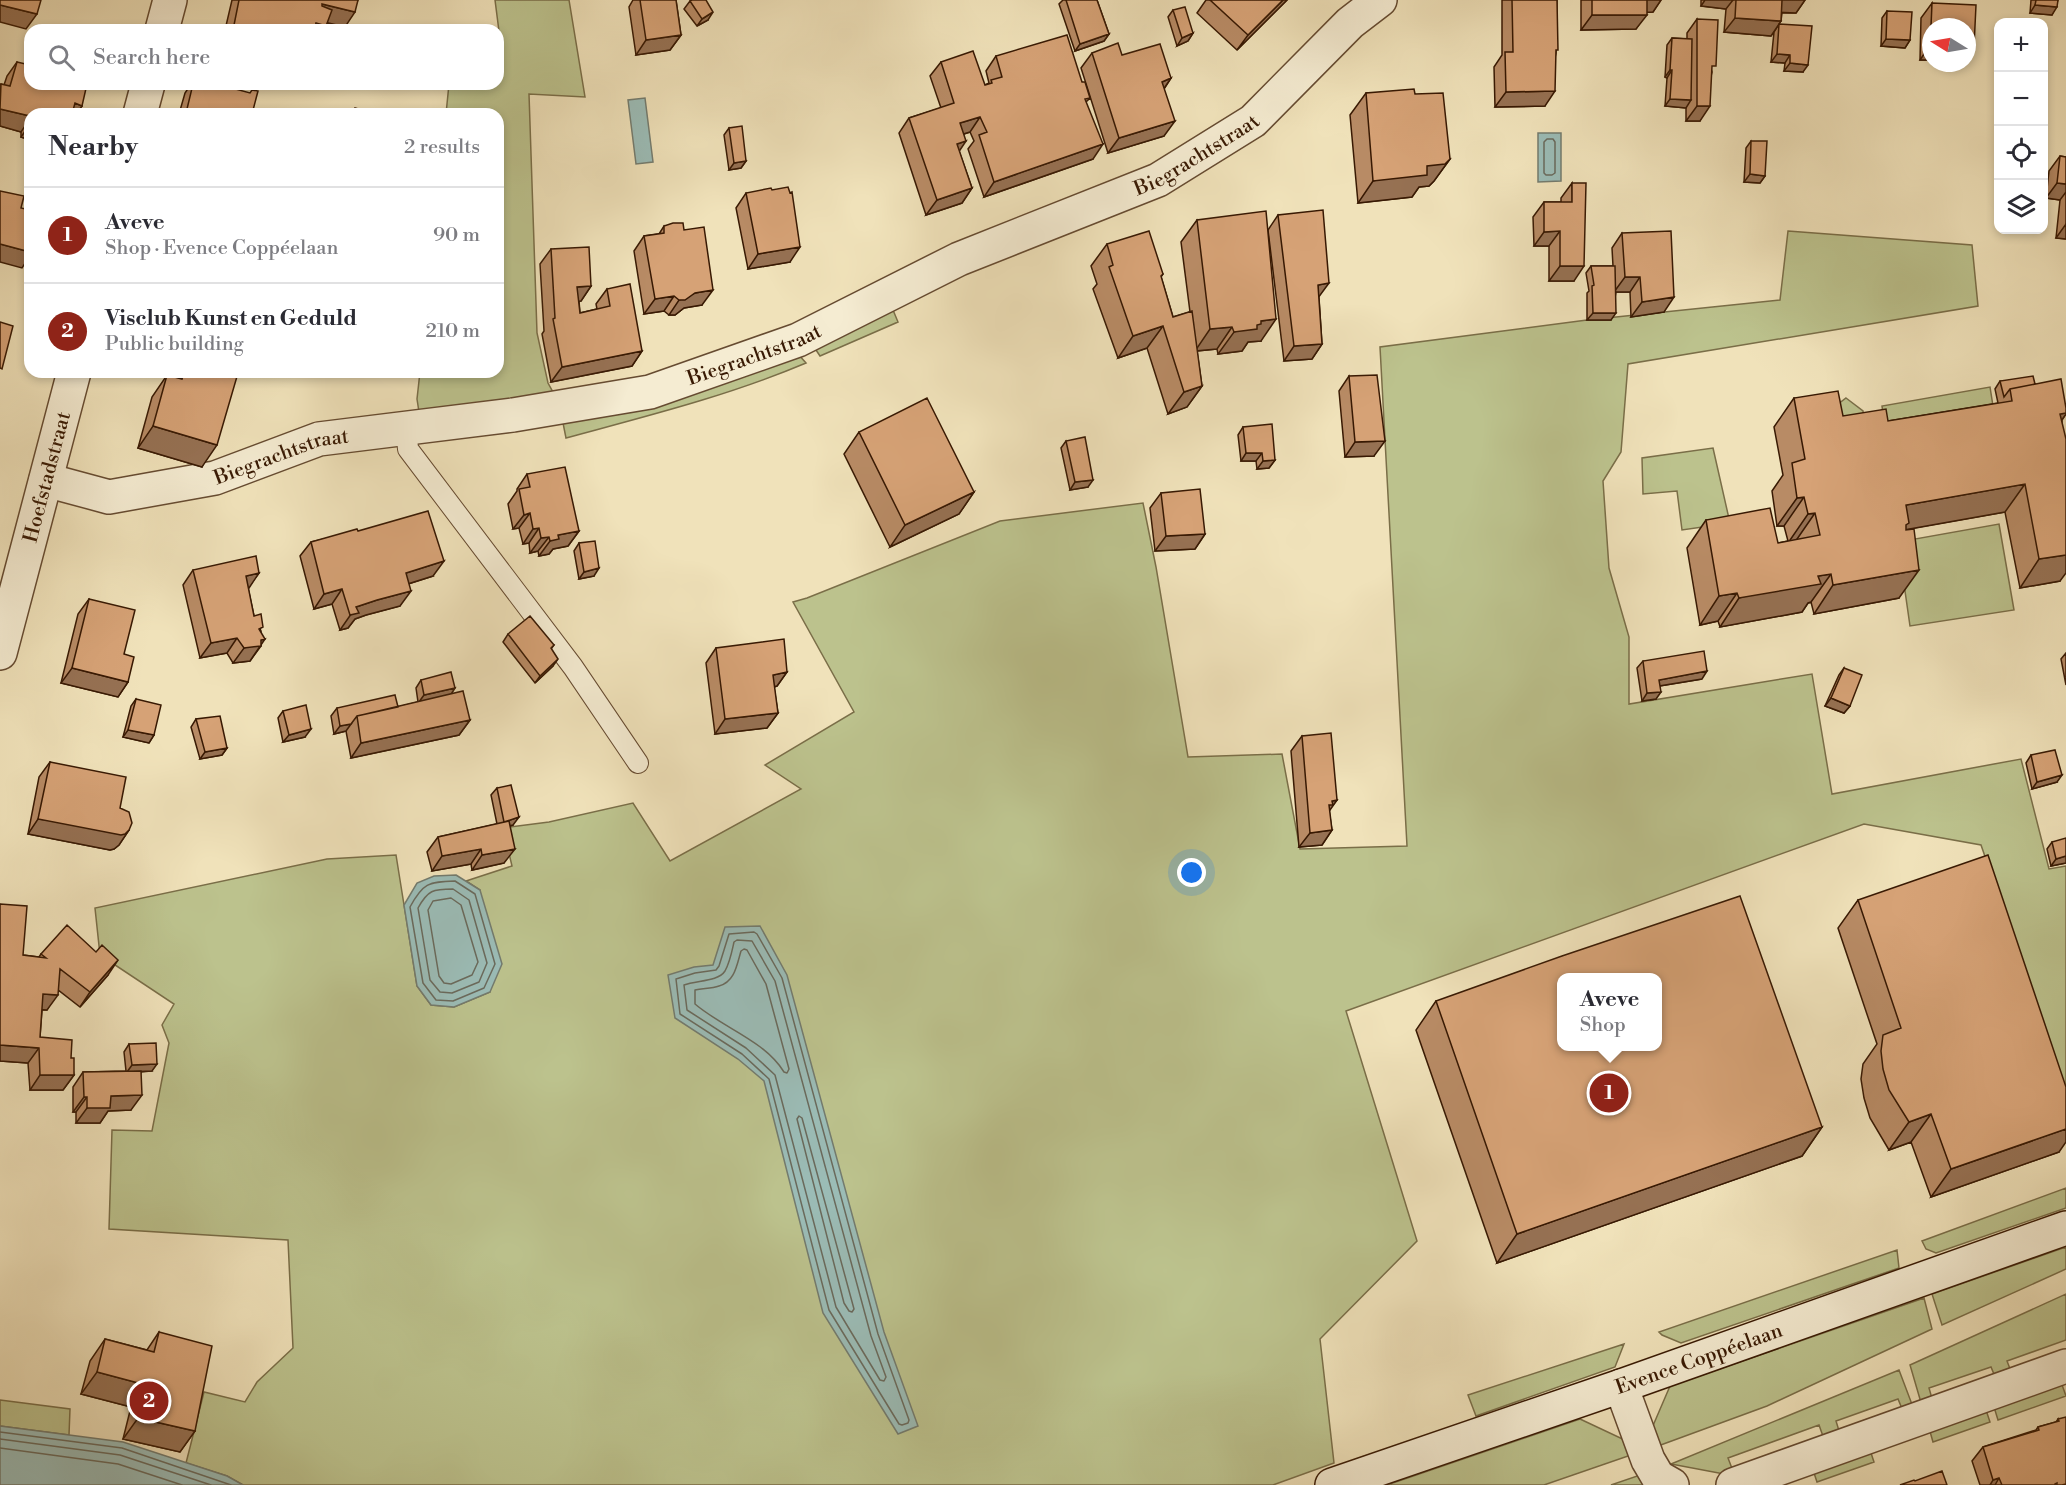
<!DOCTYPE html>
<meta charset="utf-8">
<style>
body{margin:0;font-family:"Libre Bodoni",serif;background:#f2f2f3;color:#2b2b33}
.controls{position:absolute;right:18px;top:18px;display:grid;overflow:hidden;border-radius:12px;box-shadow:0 3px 9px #0003}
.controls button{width:54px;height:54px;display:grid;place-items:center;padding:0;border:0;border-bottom:2px solid #e1e1e2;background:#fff;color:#2b2b33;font:30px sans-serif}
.compass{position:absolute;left:1922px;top:18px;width:54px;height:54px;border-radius:50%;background:#fff;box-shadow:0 3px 9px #0003;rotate:281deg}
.you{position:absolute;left:1192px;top:873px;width:21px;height:21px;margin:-15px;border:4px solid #fff;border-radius:50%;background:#1a73e8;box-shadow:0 0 0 9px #1a73e833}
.badge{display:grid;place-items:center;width:39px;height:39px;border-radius:50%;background:#8f2418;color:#fff;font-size:20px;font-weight:700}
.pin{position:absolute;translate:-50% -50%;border:3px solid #fff;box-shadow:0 2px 6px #0006}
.popup{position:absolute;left:1557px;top:973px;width:105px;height:78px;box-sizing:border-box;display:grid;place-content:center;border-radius:12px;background:#fff;filter:drop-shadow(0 2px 4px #0005);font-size:20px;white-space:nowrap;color:#7c7c81}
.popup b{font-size:22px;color:#2b2b33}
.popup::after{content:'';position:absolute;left:50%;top:100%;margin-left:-12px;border:12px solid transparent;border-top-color:#fff}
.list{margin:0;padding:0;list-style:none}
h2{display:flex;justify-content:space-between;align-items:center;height:78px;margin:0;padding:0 24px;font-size:26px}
h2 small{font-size:20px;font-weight:400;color:#7c7c81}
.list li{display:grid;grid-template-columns:39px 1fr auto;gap:18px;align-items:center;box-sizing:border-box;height:96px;padding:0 24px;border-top:2px solid #e1e1e2}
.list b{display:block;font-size:22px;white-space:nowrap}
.list p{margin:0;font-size:20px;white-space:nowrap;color:#7c7c81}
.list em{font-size:20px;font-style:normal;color:#7c7c81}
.icon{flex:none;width:33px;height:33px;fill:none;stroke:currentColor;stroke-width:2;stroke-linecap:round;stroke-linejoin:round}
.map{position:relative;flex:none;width:2066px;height:1485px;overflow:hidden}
.search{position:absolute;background:#fff;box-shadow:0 3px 9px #0003;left:24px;top:24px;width:480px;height:66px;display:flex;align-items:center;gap:15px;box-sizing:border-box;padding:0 21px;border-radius:18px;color:#7c7c81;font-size:22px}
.panel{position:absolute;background:#fff;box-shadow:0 3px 9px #0003;left:24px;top:108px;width:480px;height:270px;border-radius:18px}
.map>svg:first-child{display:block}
</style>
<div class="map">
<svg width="2066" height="1485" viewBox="0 0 2066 1485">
<rect width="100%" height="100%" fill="#f0e2ba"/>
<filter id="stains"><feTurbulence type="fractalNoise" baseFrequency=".00333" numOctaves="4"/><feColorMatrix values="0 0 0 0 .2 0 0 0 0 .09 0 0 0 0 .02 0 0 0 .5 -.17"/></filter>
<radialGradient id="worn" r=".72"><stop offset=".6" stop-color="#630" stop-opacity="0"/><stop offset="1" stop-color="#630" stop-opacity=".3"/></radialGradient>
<path fill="#bcc28d" stroke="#7a6e48" stroke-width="1.5" d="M495,0H569L585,97L529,94L537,333L548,383L554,394L419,412L417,399L420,372H498V114H446L449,84H498V40L500,39Z
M1788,231L1972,245L1978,306L1628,364L1621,452L1603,481L1609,568L1629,637V704L1812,674L1832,794L2021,759L2049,869L2066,866V1090L1981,845L1864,824L1346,1011L1417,1241L1320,1339L1334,1463L1273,1485H243L227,1476L186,1463L204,1392L245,1402L257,1382L293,1348L288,1240L109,1229L112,1130L152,1131L169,1043L162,1025L174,1004L100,955L95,908L327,859L396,855L417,986L431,1005L454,1007L490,992L480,890L466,881L512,866L503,828L549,822L633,803L670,861L801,789L765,765L854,712L793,602L807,598L1000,521L1143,503L1156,567L1188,757L1282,754L1300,849L1407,846L1380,347L1587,320L1780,300Z
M893,310L898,322L820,356L814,347Z
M798,354L806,363C728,396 647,416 566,438L563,423Z
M1990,387L1993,406L1886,434L1882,406Z
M1846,398L1863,411L1865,430L1819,419Z
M1713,448L1730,523L1682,530L1677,491L1643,494L1642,458Z
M1999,524L2014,610L1910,626L1898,542Z
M2066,1188V1208L1936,1253L1926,1249L1922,1241Z
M2066,1247V1269L1942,1325L1932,1294Z
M1897,1250L1899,1268L1681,1343L1662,1335L1659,1332Z
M2066,1294V1340L2007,1361L2012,1374L1996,1379L1991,1367L1929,1388L1933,1402L1922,1406L1910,1365Z
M1924,1298L1932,1329L1767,1406L1658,1446L1652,1428L1670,1386Z
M1624,1344L1615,1367L1476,1416L1468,1395Z
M1899,1370L1913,1407L1903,1411L1898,1399L1836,1421L1840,1434L1824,1439L1819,1425L1728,1458L1733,1471L1724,1474L1671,1464Z
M2061,1382L2066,1396L1998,1420L1994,1407Z
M0,1400L70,1409L69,1435L0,1426Z
M1986,1410L1990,1422L1933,1442L1929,1428Z
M1580,1419L1629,1442L1631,1455L1544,1485H1387Z
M1870,1450L1874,1462L1817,1482L1813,1470Z
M1640,1475L1650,1485H1611Z"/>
<path fill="#9bbcb6" stroke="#737b6e" stroke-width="1.5" d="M645,98L653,162L636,164L628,100Z
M1538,133H1561V181L1538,182Z
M456,875L480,890L502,964L490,992L454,1007L431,1005L417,986L404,905L417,883L434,876Z
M760,926L787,975L884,1332L918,1426L898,1434L823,1313L764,1081L738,1059L675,1018L668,975L694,967L713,965L725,927Z
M0,1426L123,1442L227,1476L243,1485H0Z"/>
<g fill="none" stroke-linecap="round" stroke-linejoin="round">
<path stroke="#6a6a5c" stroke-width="1.5" d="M1547,139H1553L1555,142V173L1552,175H1546L1544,173V142Z
M455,881L475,894L495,964L484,988L453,1001L436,1000L423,983L410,907C423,883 428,882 455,881Z
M453,889L469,900L487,963L479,982L452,993L440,992L430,980L418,908C428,890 433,889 453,889Z
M451,898L461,905L478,962L472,975L451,984L444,983L439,976L428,910L433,901Z
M754,932L757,934L782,978L878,1334L909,1420L908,1423L902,1425L899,1424L829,1310L769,1079L742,1054L680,1014L676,979L695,973L716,970L719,966L729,934Z
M737,940L752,941L775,981L871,1336L886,1377L884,1381L880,1380L836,1307L775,1075L746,1048L687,1010L684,985C696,980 718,982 725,971C730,962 732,951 734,942Z
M744,949L747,950L766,984L789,1069L787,1073L784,1072C764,1040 723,1028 695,1004V990C703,988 711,989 719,986C735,982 737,964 741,951Z
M799,1116L802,1118L854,1309L852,1312L849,1311L844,1303L797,1119Z
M0,1432L122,1448L231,1485
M0,1439L120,1455L211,1485
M0,1448L118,1464L182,1485"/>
<defs>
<path id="lane" d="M406,427L408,449L573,667L638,763"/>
<g id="street">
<path d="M162,30L170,0"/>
<path d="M140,114L148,84"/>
<path id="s1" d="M46,480L109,497L215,478L319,439L513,415L650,392L798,340L959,259L1158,180L1253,121L1350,23L1380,0"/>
<path id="s2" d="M0,653L74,372"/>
<path d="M1621,1386L1648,1460L1658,1477L1672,1485"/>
<path d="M1733,1485L2066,1366"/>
</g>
<g id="secondary">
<path id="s3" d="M1332,1485L1621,1386L2066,1228"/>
</g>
</defs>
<use href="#lane" stroke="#664b31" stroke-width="22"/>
<use href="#street" stroke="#664b31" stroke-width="36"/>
<use href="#secondary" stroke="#381903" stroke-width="36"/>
<use href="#lane" stroke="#f5ecd2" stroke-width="20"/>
<use href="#street" stroke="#f5ecd2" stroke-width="33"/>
<use href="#secondary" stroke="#f5ecd2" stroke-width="33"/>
</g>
<path fill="#b88b65" stroke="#381903" stroke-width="1.5" d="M232,0H358L345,27L327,23L323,30H225Z
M633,0H676L681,35L670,50L636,55L629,7Z
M1063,0H1097L1109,34L1104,41L1075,51L1059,4Z
M1206,0H1287L1237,50L1197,13Z
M1502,0H1557L1556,53L1545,106L1495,107L1494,67L1502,55Z
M1581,0H1661L1653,12H1647L1636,29L1581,30Z
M1701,0H1805L1796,13H1782L1781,21L1771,36L1724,32L1726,9L1701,6Z
M2031,0H2058L2052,15L2030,13Z
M690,1L708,20L697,26L684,9Z
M1932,3L1931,60H1920L1921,18Z
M1173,10L1193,33L1188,41L1177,46L1168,17Z
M1887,11L1910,40L1905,48L1881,46L1882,18Z
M1697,19L1712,72L1700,121H1686V107V108L1665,106L1667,78L1665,77L1667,45L1672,38L1687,39V33Z
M1779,24L1803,72L1784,71L1785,63L1771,62L1774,32Z
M1092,53L1122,55L1171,78L1164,89V136L1108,153L1081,68Z
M996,56L1082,82L1090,98L1086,102L1093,159L984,197L968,149L974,141L970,132L964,134L959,151L972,188L962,203L926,215L899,133L909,118L941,108L930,76L941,62L985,85L989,83L986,71Z
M17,62L82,106L76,114H30V140L21,137V132L0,126V85L1,84L4,85L7,76Z
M191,84H217L252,114H179L185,93Z
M1366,93L1415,94L1450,159L1434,181L1429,186L1419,187L1412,197L1358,203L1350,115Z
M729,128L746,161L741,168L729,170L724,135Z
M1751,141L1765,176L1760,183L1744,182L1746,148Z
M2060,156L2066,157V239L2056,238L2060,200L2046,198L2049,171Z
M1572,183L1574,281H1549V246H1534L1533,217L1544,202H1561V198Z
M746,193L790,262L748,269L736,208Z
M1278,215L1319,298L1322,344L1312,359L1284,361L1268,230Z
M1197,220L1261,341L1248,342L1242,351L1218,354L1217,349L1197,351L1202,386L1187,407L1168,414L1147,348L1118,358L1093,289L1097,284L1091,266L1107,244L1163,274L1161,277L1173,317L1190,312L1181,242Z
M664,226L702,305L684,308L675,315H669L664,311L644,314L634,251L644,236L659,234Z
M1622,233L1664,312L1631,317L1630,292H1616L1611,320H1587V293L1589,291L1586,273L1591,266H1613L1612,248Z
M551,249L591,286L581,301H579L580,313L597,309L596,304L607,289L642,351L632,366L551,382L542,334L544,331L540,264Z
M176,372H237L202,467L138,448L152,397L167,375L175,377Z
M1349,376L1374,456L1345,457L1339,391Z
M2000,381L2035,384L2066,414L2062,420L2060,581L2020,588L2005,512L1908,529L1899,598L1814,614L1811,602L1808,603L1802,612L1720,627L1718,621L1700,625L1687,548L1706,520L1778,543L1788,541L1784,526H1777L1772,491L1783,475L1774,427L1794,398L1843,416L1888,421L1998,403L1995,389Z
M1243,427L1275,460L1269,468L1257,469L1256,461H1241L1238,435Z
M859,432L974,492L959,514L890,547L844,454Z
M1066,441L1088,487L1070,490L1061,448Z
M527,474L579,531L568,546L553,549L549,554L539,556L538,551L530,553L529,543L523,544L519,528L513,529L508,504L517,491V489Z
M1161,493L1205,534L1195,549L1155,551L1150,508Z
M358,531L433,576L408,584L400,606L366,615L355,619L348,628L340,630L332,604L314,609L300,556L311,542Z
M579,543L594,576L579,579L574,551Z
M193,570L259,573L248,588L254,616L261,631V646L250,661L233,663L227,653L200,658L183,585Z
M89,599L124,654L128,682L118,697L61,683L78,614Z
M508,634L554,645L551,649L553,666L535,683L503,642Z
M716,648L787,672L777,686L774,687L778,713L767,728L715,734L706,663Z
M2066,653V685L2061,659Z
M1643,661L1702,679L1660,686L1656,699L1642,701L1637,668Z
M1844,668L1850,706L1844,713L1825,706L1839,675Z
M421,680L451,694L470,720L459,735L351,758L346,731L334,734L331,716L337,708L398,707L418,702L416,688Z
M136,699L154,735L149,743L123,737L131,706Z
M283,711L305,737L283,742L278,718Z
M196,719L227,748L222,755L200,759L191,727Z
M1302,736L1337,800L1329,810L1332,830L1322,845L1299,847L1291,751Z
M2031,755L2057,782L2032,789L2026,763Z
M50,762L120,808L129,830L119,845L114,849L110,850L28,834L39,777Z
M497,788L513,825L510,826L504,863L472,870L471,864L432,871L427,852L438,837L497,824L491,795Z
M2052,842L2066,863L2051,866L2047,849Z
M1858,900L2059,1152L1931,1197L1911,1142L1889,1150L1870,1118L1864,1098L1861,1079L1863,1064L1877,1044L1838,928Z
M0,904L23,955L39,957L41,954L108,975L80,1007L58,990L47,1010H42L40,1037L71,1058L74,1075L63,1090H30L28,1063L0,1061Z
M1436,1001L1822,1127L1802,1156L1497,1263L1416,1030Z
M129,1044L152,1071L141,1072L131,1110L108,1111L100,1123H76V1112H73V1087L83,1072L126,1071L124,1052Z
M159,1332L195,1431L180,1452L123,1439L131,1407L81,1394L90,1361L105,1339L147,1350Z
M2058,1419L2066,1485H1980L1972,1461L1983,1447L2036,1430L2038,1427L2056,1422Z"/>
<path fill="#967153" stroke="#381903" stroke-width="1.5" d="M1283,0H1287L1237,50L1248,35Z
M1646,0H1661L1653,12L1637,13Z
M1705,0H1733L1726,9L1701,6Z
M1781,0H1805L1796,13L1772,12Z
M322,4L355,12L345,27L312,19Z
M0,5L37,14L26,29L0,22Z
M2035,5L2057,7L2052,15L2030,13Z
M713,12L708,20L697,26L702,19Z
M1592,15H1647L1636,29L1581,30Z
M1735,18L1781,21L1771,36L1724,32Z
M316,23L326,26L323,30H311Z
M1193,33L1188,41L1177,46L1182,38Z
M1109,34L1104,41L1075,51L1080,44Z
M681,35L670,50L636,55L646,40Z
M1886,39L1910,40L1905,48L1881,46Z
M1930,45L1931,60H1920Z
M1967,47H1974L1967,57Z
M1777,54L1790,55L1785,63L1771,62Z
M1790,63L1808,65L1803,72L1784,71Z
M1670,70H1672L1667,78L1665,77Z
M1171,78L1161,93L1162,82Z
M1555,91L1545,106L1495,107L1506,92Z
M1670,99L1691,100L1686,108L1665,106Z
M75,103L82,106L76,114H68Z
M1697,106H1710L1700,121H1686Z
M0,109L30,116V119L21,132L0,126Z
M980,117L970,132L950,138L960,123Z
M1175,121L1164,136L1108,153L1119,138Z
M30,124V140L21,137Z
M966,141L956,156L957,144Z
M1103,144L1093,159L984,197L994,182Z
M1450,159L1434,181L1429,186L1419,187L1412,197L1358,203L1373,181Z
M746,161L741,168L729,170L734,163Z
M1750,174L1765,176L1760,183L1744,182Z
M2057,183L2066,184V192L2060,200L2046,198Z
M972,188L962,203L926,215L937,200Z
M2066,224V239L2056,238Z
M1560,231L1549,246H1534L1544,232Z
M0,244L30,252V256L22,268L0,262Z
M800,247L790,262L748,269L758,254Z
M1560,266H1584L1574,281H1549Z
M1625,277H1640L1630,292H1614Z
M1329,283L1318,298V285Z
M591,286L581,301L567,302L577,287Z
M713,290L702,305L684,308L675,315H669L679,300L695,293Z
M674,296L664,311L644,314L655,299Z
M1674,297L1664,312L1631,317L1642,302Z
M1593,313H1616L1611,320H1587Z
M1276,319L1261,341L1248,342L1242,351L1218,354L1234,332L1261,321Z
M1163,326L1147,348L1118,358L1133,336Z
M1232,327L1217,349L1195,351L1210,329Z
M1322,344L1312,359L1284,361L1294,346Z
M642,351L632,366L551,382L562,367Z
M1202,386L1187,407L1168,414L1184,392Z
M2066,413V414L2047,441L2060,414Z
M153,426L217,445L202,467L138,448Z
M1385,441L1374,456L1345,457L1355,442Z
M1246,453H1262L1256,461H1241Z
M1275,460L1269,468L1257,469L1263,461Z
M1093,480L1088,487L1070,490L1075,482Z
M2025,484L2005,512L1904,530L1906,505Z
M974,492L959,514L890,547L905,525Z
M1804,497L1784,526H1777L1797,498Z
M530,513L519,528L513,529L524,515Z
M1815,513L1795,542L1788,543L1808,514Z
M539,528L529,543L523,544L533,529Z
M579,531L568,546L553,549L549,554L539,556L550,541L558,535Z
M1205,534L1195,549L1155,551L1166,536Z
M549,537L538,551L530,553L541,538Z
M2066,555V573L2060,581L2020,588L2039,559Z
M444,561L433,576L395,588L406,573Z
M599,568L594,576L579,579L584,572Z
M1919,570L1899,598L1814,614L1833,585Z
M259,573L249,588L236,591L246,576Z
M1831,574L1811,602L1808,603L1802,612L1720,627L1739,598L1818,576Z
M342,589L332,604L314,609L324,594Z
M411,591L400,606L366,615L355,619L348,628L340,630L356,607L377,600Z
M1737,593L1718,621L1700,625L1719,596Z
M237,638L227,653L200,658L211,643Z
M265,639L250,661L233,663L244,648L261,640Z
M558,659L553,666L535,683L540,676Z
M72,668L128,682L118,697L61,683Z
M1707,671L1702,679L1653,687L1659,680Z
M787,672L777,686L762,690L773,675Z
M455,688L450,696L419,702L424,695Z
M1661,692L1656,699L1642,701L1647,693Z
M1831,698L1850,706L1844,713L1825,706Z
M778,713L767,728L715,734L725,719Z
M470,720L459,735L351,758L361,743Z
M351,724L346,731L334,734L340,726Z
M311,729L305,737L283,742L289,735Z
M128,730L154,735L149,743L123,737Z
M227,748L222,755L200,759L205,752Z
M2062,775L2057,782L2032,789L2037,782Z
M1337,800L1323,820H1318L1332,801Z
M519,817L513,825L498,829L504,822Z
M38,819L129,830L119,845L114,849L110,850L28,834Z
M1332,830L1322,845L1299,847L1310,833Z
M481,849L471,864L432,871L442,856Z
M515,849L504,863L472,870L482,855Z
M2066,856V863L2051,866L2056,859Z
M118,960L108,975L80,1007L90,992Z
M43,994L58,995L47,1010L33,1009Z
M0,1045L39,1048L28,1063L0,1061Z
M157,1064L152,1071L127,1072L132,1065Z
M40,1075H74L63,1090H30Z
M142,1095L131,1110L108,1111L100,1123H76L87,1108L111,1096Z
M84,1097H87L76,1112H73Z
M1931,1114L1911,1142L1889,1150L1909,1122Z
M1822,1127L1802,1156L1497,1263L1517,1234Z
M2066,1129V1142L2059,1152L1931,1197L1951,1169Z
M97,1372L146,1385L131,1407L81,1394Z
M138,1418L195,1431L180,1452L123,1439Z
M1999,1478L1995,1485H1990L1993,1480Z"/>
<path fill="#d6a276" stroke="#381903" stroke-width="1.5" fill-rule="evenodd" d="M0,0H41L37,14L0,5Z
M239,0H358L355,12L322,4V6L332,10L326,26L316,23L314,30H233Z
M640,0H676L681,35L646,40Z
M692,0H706L713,12L702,19L690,1Z
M1066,0H1097L1109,34L1080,44Z
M1210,0H1283L1248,35Z
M1512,0H1557L1558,50H1556L1555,91L1506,92L1505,52H1513Z
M1592,0H1647V15H1592Z
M1736,0H1782L1781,21L1735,18Z
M2036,0H2058L2057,7L2035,5Z
M1932,3L1976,5L1974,47H1967V27H1931Z
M1185,7L1193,33L1182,38L1173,10Z
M1887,11L1912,12L1910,40L1886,39Z
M1697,19L1718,20L1716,66H1712L1710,106H1697Z
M1779,24L1812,26L1808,65L1790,63V55L1777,54Z
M1067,35L1082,82H1085L1090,98L1085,99L1103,144L994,182L979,135L987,132L980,117L960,123L966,141L957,144L972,188L937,200L909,118L954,103L941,62L973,51L985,85L992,83L991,80L1002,77L996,56Z
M1672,38L1692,39L1691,100L1670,99L1672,70H1670Z
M1118,43L1122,55L1160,44L1171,78L1162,82L1175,121L1119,138L1092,53Z
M17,62L30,65V84H87L82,106L75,103L72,114H30V116L0,109L1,84L10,86Z
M193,84H217L250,93L252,90L258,91L252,114H188L186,113Z
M1414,89L1415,94L1443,93L1450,159L1445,164L1427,166V175L1373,181L1366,93Z
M355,108L376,114H353Z
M742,126L746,161L734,163L729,128Z
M1751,141H1767L1765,176L1750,174Z
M2060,156L2066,157V184L2057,183Z
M1572,183H1586L1584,266H1560V231L1544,232V202H1572Z
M788,187L790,193L792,192L800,247L758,254L746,193L771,188L772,190Z
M0,191L24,196L21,208L30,210V252L0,244Z
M1323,210L1329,283L1318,285L1322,344L1294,346L1278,215Z
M1266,211L1276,319L1261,321V324L1257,325V329L1234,332L1232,327L1210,329L1197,220Z
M673,223H683L684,230L704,227L713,290L695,293L685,300H679L674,296L655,299L644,236L664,233V226Z
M1149,231L1163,274L1161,276L1173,317L1192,311L1202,386L1184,392L1163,326L1133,336L1109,267L1113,265L1107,244Z
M1671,231L1674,297L1642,302L1640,277H1625L1622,233Z
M589,247L591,286L577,287L580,313L610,306L607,289L630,284L642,351L562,367L553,319L555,318L551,249Z
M1591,266H1615L1616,313H1593L1592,286L1594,285Z
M0,322L13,326L2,369L0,368Z
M184,372L238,373L217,445L153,426L167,375L182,379Z
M1377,375L1385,441L1355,442L1349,376Z
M2033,376L2035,384L2010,389L2004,397L2000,381Z
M2061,379L2066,408V413L2060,414L2066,439V555L2039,559L2025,484L1906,505L1909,523L1906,525V530L1914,529L1919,570L1833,585L1831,574L1818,576L1821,584L1739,598L1737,593L1719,596L1706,520L1770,508L1778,543L1820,535L1815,513L1808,514L1804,497L1797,498L1792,463L1805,459L1794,398L1838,391L1843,416L1886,409L1888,421L2012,401L2010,389Z
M927,398L974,492L905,525L859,432Z
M1272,424L1275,460L1263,461L1262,453H1246L1243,427Z
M1085,437L1093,480L1075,482L1066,441Z
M565,467L579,531L558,535L559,539L550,541L549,537L541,538L539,528L533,529L530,513L524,515L519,489L530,487L527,474Z
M1200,489L1205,534L1166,536L1161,493Z
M428,511L444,561L406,573L411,591L377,600L356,607L359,613L350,615L342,589L324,594L311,542L357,529L358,531Z
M595,541L599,568L584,572L579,543Z
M256,556L259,573L246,576L254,616L261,614L263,627L259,629L265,639L261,640V646L244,648L237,638L211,643L193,570Z
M89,599L135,610L124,654L134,657L128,682L72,668Z
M530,616L554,645L551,648L558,659L540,676L508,634Z
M784,639L787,672L773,675L778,713L725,719L716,648Z
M1704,651L1707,671L1659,680L1661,692L1647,693L1643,661Z
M1844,668L1862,675L1850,706L1831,698Z
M451,672L455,688L424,695L421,680Z
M463,691L470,720L361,743L357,716Z
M395,695L398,707L357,716L351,724L340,726L337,708Z
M136,699L161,705L154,735L128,730Z
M306,705L311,729L289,735L283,711Z
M220,716L227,748L205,752L196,719Z
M1331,733L1337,800L1332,801L1333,805H1329L1332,830L1310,833L1302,736Z
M2055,750L2062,775L2037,782L2031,755Z
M50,762L126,777L120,808L129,812L132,823L129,830L125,834L121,835L38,819Z
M511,785L519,817L504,822L497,788Z
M509,821L515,849L482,855L481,849L442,856L438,837Z
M2066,838V856L2056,859L2052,842Z
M1988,855L2066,1087V1129L1951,1169L1931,1114L1909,1122L1889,1090L1883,1069L1881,1051L1883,1035L1901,1028L1858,900Z
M1740,896L1822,1127L1517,1234L1436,1001L1562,956ZM1561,978H1657V1047H1561Z
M0,904L27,906L23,955L46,958L41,954L67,925L96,952L102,945L118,960L90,992L60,969L58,995L43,994L40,1037L72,1040L71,1058H74V1075H40L39,1048L0,1045Z
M156,1043L157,1064L132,1065L129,1044Z
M141,1071L142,1095L111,1096L110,1108H87V1097H84L83,1072Z
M159,1332L212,1346L195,1431L138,1418L146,1385L97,1372L105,1339L154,1352Z
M2066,1417V1484L2062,1485H2057V1483L2055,1484V1485H2002L1999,1478L1993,1480L1983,1447L2039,1430L2038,1427L2059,1421L2058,1419Z
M1942,1471L1947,1485H1900L1914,1480L1915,1481Z"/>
<g text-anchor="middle" stroke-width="4.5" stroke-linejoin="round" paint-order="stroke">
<g font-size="20" fill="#381903" stroke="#f5ecd2">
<text dy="7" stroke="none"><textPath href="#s1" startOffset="1215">Biegrachtstraat</textPath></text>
<text dy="7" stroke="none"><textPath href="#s1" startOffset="729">Biegrachtstraat</textPath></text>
<text dy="7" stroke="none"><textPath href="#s1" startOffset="243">Biegrachtstraat</textPath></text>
<text dy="7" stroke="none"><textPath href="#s2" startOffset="182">Hoefstadstraat</textPath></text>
<text dy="7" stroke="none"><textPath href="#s3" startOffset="388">Evence Coppéelaan</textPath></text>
</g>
</g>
<rect width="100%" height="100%" filter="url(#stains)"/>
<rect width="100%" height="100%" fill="url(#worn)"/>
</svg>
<div class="controls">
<button>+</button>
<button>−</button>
<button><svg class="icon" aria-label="locate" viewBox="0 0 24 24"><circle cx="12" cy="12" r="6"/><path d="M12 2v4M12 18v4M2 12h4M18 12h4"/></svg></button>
<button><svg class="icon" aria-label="layers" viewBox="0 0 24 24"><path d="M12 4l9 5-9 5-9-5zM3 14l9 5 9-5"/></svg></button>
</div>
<svg class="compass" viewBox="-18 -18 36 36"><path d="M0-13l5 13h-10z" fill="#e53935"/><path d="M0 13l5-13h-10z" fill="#7c7c81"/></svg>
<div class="you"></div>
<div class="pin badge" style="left:1609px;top:1093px">1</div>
<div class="popup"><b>Aveve</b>Shop</div>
<div class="pin badge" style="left:149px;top:1401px">2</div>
<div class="search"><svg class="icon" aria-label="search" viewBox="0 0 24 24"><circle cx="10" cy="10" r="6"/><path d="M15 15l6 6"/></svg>Search here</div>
<section class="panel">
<h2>Nearby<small>2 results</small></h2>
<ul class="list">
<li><span class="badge">1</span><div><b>Aveve</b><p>Shop · Evence Coppéelaan</p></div><em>90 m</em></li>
<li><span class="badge">2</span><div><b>Visclub Kunst en Geduld</b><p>Public building</p></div><em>210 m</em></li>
</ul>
</section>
</div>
